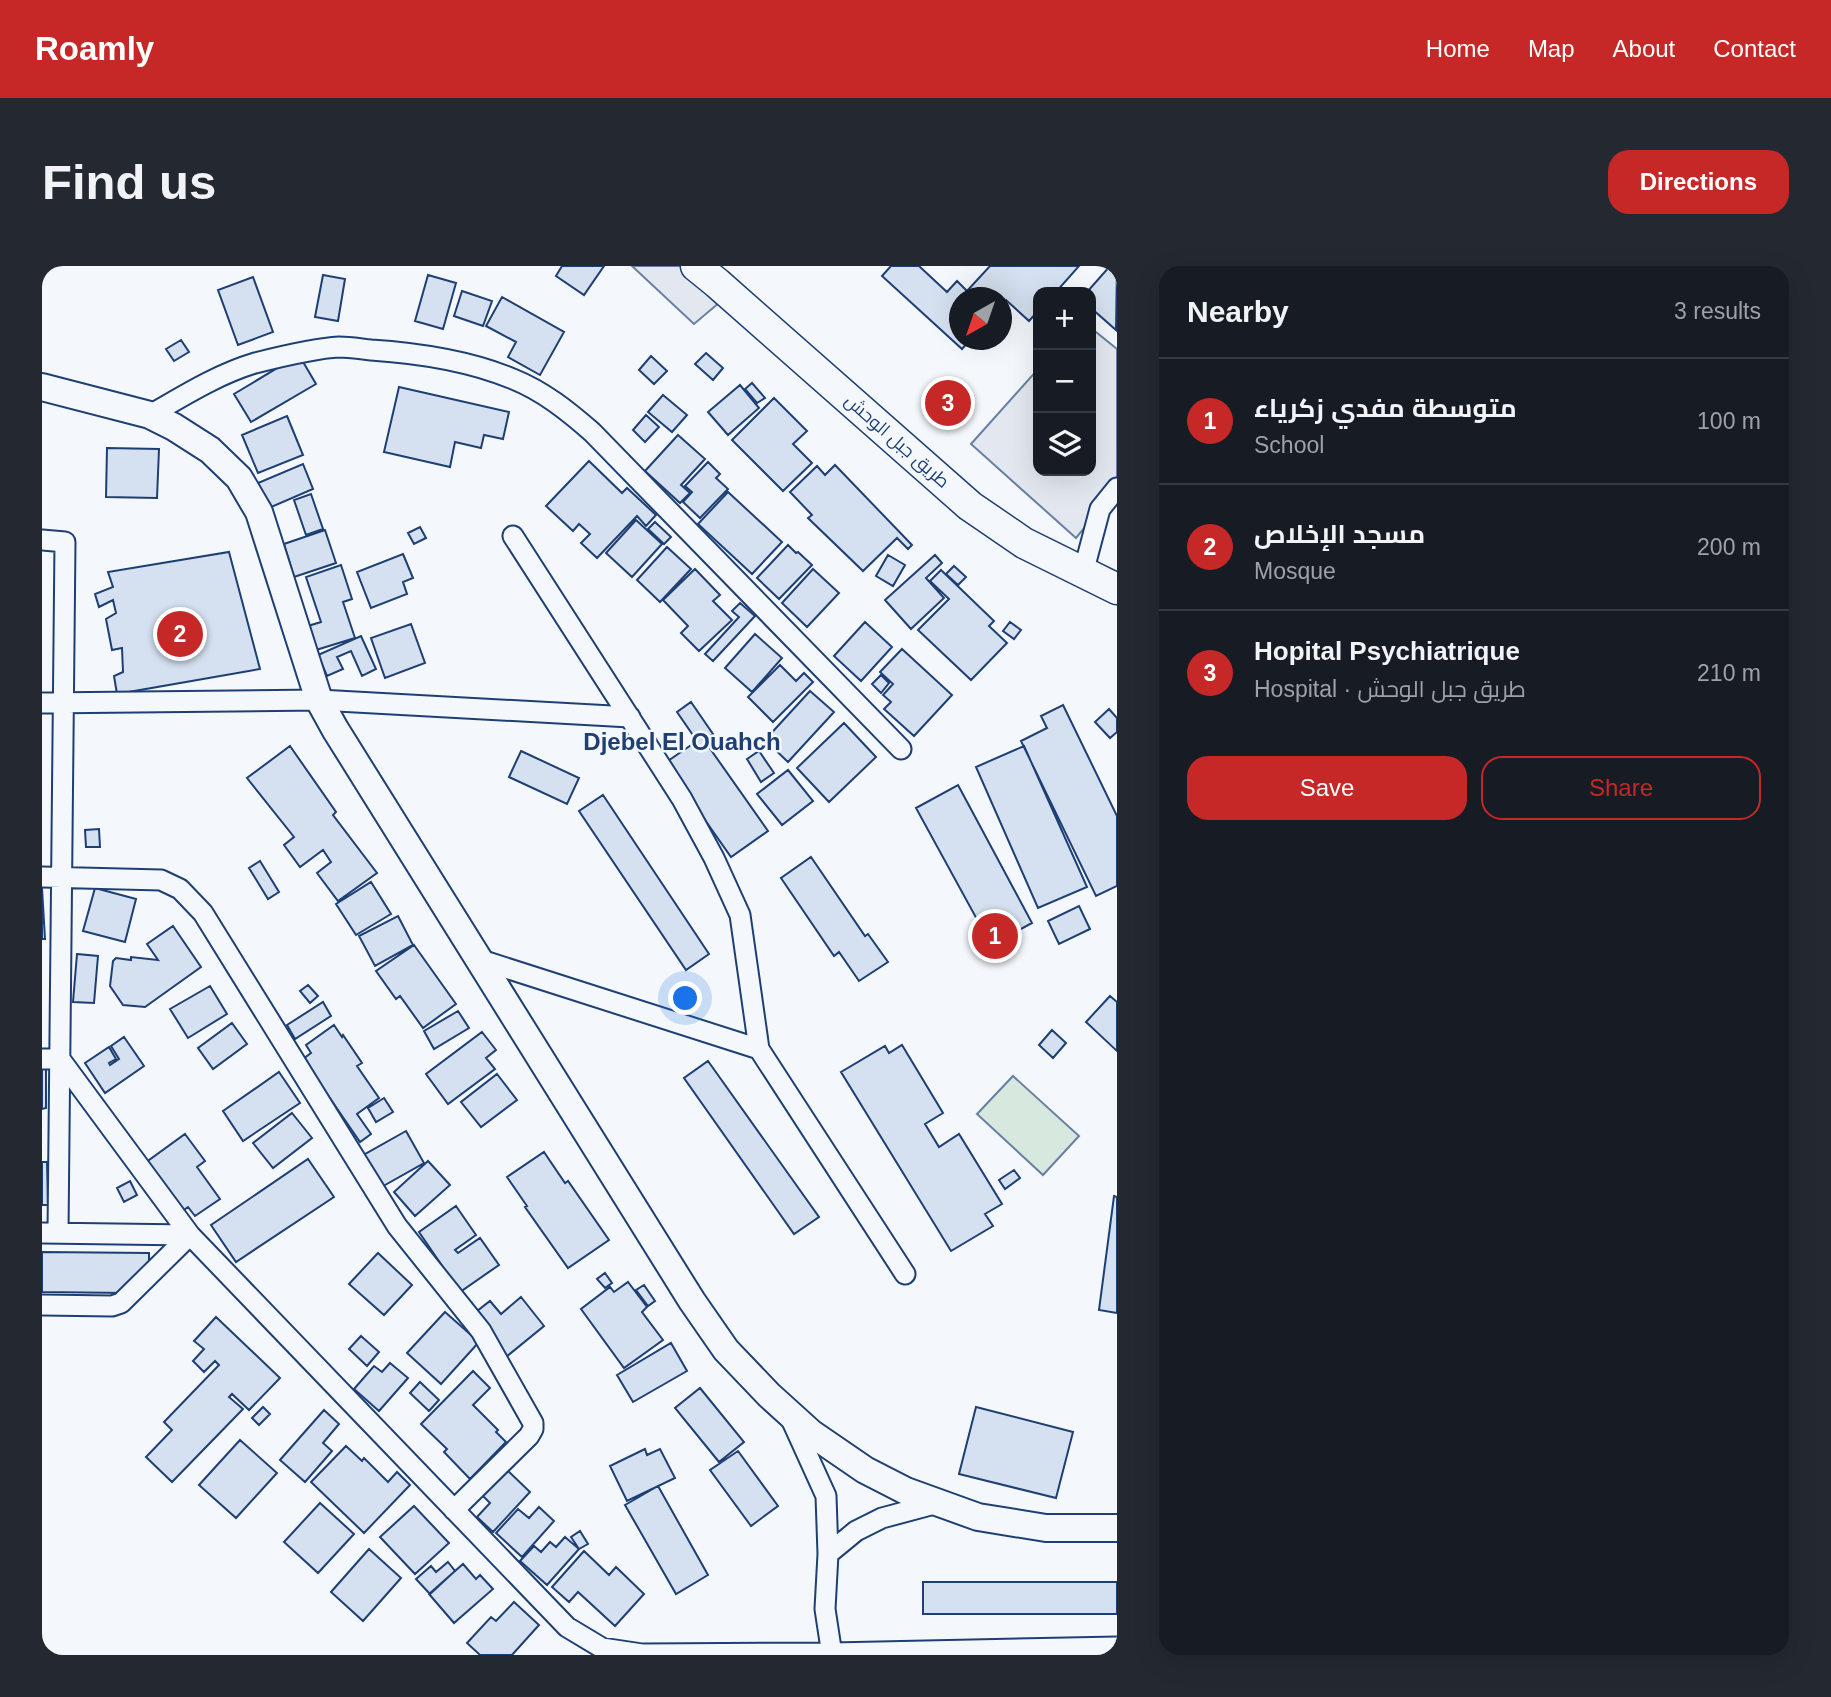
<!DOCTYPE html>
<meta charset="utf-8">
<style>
body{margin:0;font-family:Arial,Cairo,sans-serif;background:#242831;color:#f1f3f6}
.controls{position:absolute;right:21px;top:21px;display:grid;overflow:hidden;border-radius:14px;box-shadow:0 7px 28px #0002}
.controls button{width:63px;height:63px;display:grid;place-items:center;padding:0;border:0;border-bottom:2px solid #363941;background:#171b24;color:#f1f3f6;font:35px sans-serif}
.compass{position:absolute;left:907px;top:21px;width:63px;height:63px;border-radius:50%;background:#171b24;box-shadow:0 7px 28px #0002;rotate:220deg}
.you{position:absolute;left:644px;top:733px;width:24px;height:24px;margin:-18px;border:5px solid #fff;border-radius:50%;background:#1a73e8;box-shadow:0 0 0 10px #1a73e833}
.badge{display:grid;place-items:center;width:46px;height:46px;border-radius:50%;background:#c62828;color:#fff;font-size:23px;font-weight:700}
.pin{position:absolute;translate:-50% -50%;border:4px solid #fff;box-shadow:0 2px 7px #0006}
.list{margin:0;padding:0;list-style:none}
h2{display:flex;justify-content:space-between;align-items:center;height:91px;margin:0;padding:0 28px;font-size:30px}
h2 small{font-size:23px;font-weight:400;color:#9ea1a6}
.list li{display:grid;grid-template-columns:46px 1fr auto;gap:21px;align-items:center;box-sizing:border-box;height:126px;padding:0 28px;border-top:2px solid #363941}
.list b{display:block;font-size:26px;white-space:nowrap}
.list p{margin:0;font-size:23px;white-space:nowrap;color:#9ea1a6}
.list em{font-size:23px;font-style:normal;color:#9ea1a6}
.actions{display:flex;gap:14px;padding:21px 28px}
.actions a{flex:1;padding:16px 0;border:2px solid #c62828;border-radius:21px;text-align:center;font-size:24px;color:#c62828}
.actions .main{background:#c62828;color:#fff}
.icon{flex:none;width:38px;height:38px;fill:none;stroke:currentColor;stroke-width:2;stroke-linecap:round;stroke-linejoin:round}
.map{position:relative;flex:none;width:1075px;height:1389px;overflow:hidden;border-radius:21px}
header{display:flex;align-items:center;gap:42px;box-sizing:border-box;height:98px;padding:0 35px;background:#c62828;color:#fff}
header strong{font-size:33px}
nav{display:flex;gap:38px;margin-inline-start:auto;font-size:24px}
.intro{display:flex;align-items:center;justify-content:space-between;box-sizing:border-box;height:168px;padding:0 42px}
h1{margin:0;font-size:49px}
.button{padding:18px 32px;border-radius:21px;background:#c62828;color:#fff;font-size:24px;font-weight:700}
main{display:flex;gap:42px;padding:0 42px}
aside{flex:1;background:#171b24;border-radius:21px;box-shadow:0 7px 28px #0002}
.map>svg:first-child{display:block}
</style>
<header>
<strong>Roamly</strong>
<nav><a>Home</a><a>Map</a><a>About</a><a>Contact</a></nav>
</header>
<div class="intro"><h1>Find us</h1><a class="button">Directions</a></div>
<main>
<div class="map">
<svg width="1075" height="1389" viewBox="0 0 1075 1389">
<rect width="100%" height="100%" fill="#f4f7fb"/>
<path fill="#d7e8df" stroke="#687fa3" stroke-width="2" d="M971,810L1037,870L1001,909L935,848Z"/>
<path fill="#e3e8f0" stroke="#687fa3" stroke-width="2" d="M590,0H638L678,36L652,58Z
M1049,62L1075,83V222L1034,272L929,178L996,103V205H1049Z"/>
<path fill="#d5e0f0" stroke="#1d3f73" stroke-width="2" d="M520,0H562L542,29L514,10Z
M849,0H877L905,26L915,15L925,25L948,0H1037L1014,26H996V45L987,55L964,34L959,38V32H917V74H928L920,83L840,10Z
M1068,0H1075L1074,64L1049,42V26H1045Z
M281,9L303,13L296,55L273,51Z
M386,9L414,17L401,63L373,55Z
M211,11L231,66L196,79L176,24Z
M420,25L450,35L441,60L412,50Z
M460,31L522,66L498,109L466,91L474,76L444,60Z
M139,74L147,86L132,95L124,83Z
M664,87L681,102L671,114L653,98Z
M257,89L274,118L209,156L192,128Z
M609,90L625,105L612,118L597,104Z
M710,117L723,132L715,137L703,123Z
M698,119L717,142L686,169L666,146Z
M357,121L467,146L461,173L442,169L439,182L413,176L408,201L342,186Z
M621,129L645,149L630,166L606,146Z
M732,132L765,165L751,178L770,197L741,225L690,174Z
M604,149L617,161L603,176L591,164Z
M245,150L261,189L216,207L200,169Z
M636,169L663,193L639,219L648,227L638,237L603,205Z
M65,182L117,183L115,232L64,231Z
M547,195L580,227L585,222L614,249L604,260L595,250L555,292L539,277L548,268L537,258L531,265L504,240Z
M666,196L678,208L674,212L686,223L658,252L641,236L650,226L643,220Z
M261,198L271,223L227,242L216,217Z
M793,199L870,279L866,283L855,272L821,305L766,252L770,249L748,226L775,200L783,209Z
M686,226L740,276L710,308L656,258Z
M269,228L281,263L264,269L252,234Z
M594,254L620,278L590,311L564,287Z
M613,256L629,271L622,278L606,263Z
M378,261L384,272L372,278L366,267Z
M283,264L294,297L252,311L242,278Z
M746,279L754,287L756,286L770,299L737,333L715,312Z
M625,281L649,303L618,336L595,314Z
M187,286L218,403L75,428L72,410L81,406L80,382L70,384L64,353L74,347L71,334L57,341L53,328L71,321L66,306Z
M361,288L371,312L361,316L365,328L329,342L315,306Z
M846,289L863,299L851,320L834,310Z
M893,289L900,297L884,312L902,332L869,363L843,334Z
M299,299L310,333L301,336L313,372L274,384L266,360L279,356L264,311Z
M912,300L924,311L916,319L904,308Z
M653,303L678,329L671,335L690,354L657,385L639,367L646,360L621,334Z
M771,303L797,327L765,361L740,337Z
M899,304L952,355L947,360L965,377L929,414L876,364L907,333L888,315Z
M698,337L713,350L671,395L663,388L697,351L690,345Z
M823,356L850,381L819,415L792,390Z
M968,356L979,364L972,373L961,365Z
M369,358L383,397L343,412L329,372Z
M713,368L740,392L710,426L683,402Z
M319,370L334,403L320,410L309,385L295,391L301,403L285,410L276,389Z
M860,383L910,429L872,470L842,443L849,436L841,429L851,418L838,406Z
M738,399L754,415L762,407L771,416L731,456L706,431Z
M839,409L847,417L839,427L830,418Z
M768,425L792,446L746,496L723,474Z
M649,436L671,468L662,474L726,565L689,591L623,497L655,475L635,446Z
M1021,439L1075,550V620L1054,630L979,475L1005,462L999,450Z
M1067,443L1075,452V466L1068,472L1053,456Z
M802,457L834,491L787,536L755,502Z
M248,480L294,546L291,549L335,607L296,635L275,607L289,596L281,584L258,601L242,579L252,571L205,512Z
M982,480L1045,621L996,642L934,501Z
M479,485L537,512L525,538L467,511Z
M717,485L732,507L719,516L705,493Z
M746,504L771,535L740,559L715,528Z
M916,519L990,657L949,679L874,542Z
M561,529L667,688L644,704L537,545Z
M57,563L58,581H44L43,564Z
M769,591L823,670L826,668L846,696L817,715L797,686L792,690L739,612Z
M218,595L237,626L226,633L207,602Z
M329,616L349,648L314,669L294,638Z
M0,622L3,673H0Z
M53,622L94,633L83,676L41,665Z
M1037,640L1048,663L1017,678L1006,655Z
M356,650L371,679L333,700L317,670Z
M131,660L159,701L103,741L81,739L68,720L71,695L74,692L89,694V691L116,694L105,678Z
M372,679L414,738L381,762L358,730L354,733L334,705Z
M35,688L56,690L52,737L31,736Z
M266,719L276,730L268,737L258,725Z
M168,720L185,748L146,772L128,743Z
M1068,730L1075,736V785L1044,756Z
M281,736L289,750L253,773L245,759Z
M416,745L427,762L392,783L382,765Z
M190,757L205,778L171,803L156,782Z
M292,759L300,771L301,769L320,797L315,800L337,832L315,848L329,868L318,876L261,793L269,787L264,779Z
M1010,764L1024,777L1011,792L997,779Z
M440,766L454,784L444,792L453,803L406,838L384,808Z
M82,771L102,800L63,827L43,797L67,781L74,793L67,797L68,799L77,793L69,780Z
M860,779L901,847L883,858L897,881L917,868L960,938L943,948L951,960L909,985L799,806L843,780L847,787Z
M666,795L777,951L752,968L642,812Z
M0,797H4V842L0,843Z
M237,806L258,837L201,875L181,845Z
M455,808L475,834L439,861L419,836Z
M342,832L351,846L334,856L326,842Z
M250,847L270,872L231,902L211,877Z
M364,865L382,897L336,923L318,891Z
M143,868L163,895L155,901L178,933L153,950L146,941L139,946L103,897Z
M502,886L523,917L526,915L567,974L526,1002L483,941L485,940L465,911Z
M266,893L292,931L194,996L169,959Z
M386,895L408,919L373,950L352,926Z
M0,896H5L6,939H0Z
M972,904L978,912L963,923L957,914Z
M88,915L95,929L82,936L75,922Z
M1072,930L1075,931V1047L1057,1044Z
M414,940L434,969L413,984L416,987L438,972L457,999L418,1026L377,966Z
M0,986L107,987V1004L84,1027L0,1026Z
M336,987L370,1019L342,1049L307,1018Z
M563,1007L570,1017L563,1022L555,1013Z
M586,1016L605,1041L600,1046L621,1074L582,1102L539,1043L568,1021L572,1026Z
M602,1019L613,1035L606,1040L594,1024Z
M479,1031L502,1060L464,1091L430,1049L448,1035L459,1048Z
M403,1046L437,1076L399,1118L365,1087Z
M174,1051L238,1112L207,1144L190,1128L187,1131L201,1143L130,1216L104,1191L130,1164L122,1156L177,1099L173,1095L162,1106L151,1095L162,1083L152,1075Z
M319,1070L337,1086L325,1100L307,1083Z
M629,1077L645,1105L591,1136L575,1109Z
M348,1097L366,1112L337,1145L312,1123L332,1100L340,1106Z
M431,1105L448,1122L431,1139L456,1164L454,1166L464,1176L428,1213L402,1186L405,1183L379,1158Z
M378,1116L397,1134L387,1145L368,1127Z
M658,1122L702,1176L677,1196L633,1142Z
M221,1141L228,1148L217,1159L210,1152Z
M934,1141L1031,1166L1014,1232L917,1208Z
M282,1144L297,1158L281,1177L290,1185L263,1216L238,1194Z
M198,1174L235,1207L194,1252L157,1219Z
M304,1180L320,1195L322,1192L346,1216L355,1206L368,1219L322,1267L269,1216Z
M603,1183L605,1189L618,1183L633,1212L585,1235L568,1200Z
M696,1185L736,1240L709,1260L668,1204Z
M463,1202L488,1226L451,1266L435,1251L448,1237L439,1228Z
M616,1220L666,1309L634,1328L583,1239Z
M278,1237L312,1268L276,1307L242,1276Z
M372,1240L407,1277L373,1308L338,1271Z
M497,1241L512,1255L480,1291L454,1267L476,1243L487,1252Z
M538,1265L546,1278L537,1283L529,1271Z
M523,1271L537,1283L505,1319L478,1295L492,1280L499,1286L508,1276L514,1281Z
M327,1283L359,1312L321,1355L289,1326Z
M542,1285L567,1309L574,1301L602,1328L573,1360L536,1326L527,1336L510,1321Z
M406,1296L413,1305L388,1328L374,1313L389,1300L394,1306Z
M421,1298L434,1313L438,1309L451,1323L412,1357L387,1328Z
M881,1316H1075V1348H881Z
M472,1336L497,1359L470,1389H438L425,1377L449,1351L454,1355Z"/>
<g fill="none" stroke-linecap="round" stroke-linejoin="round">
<defs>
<path id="street" d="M108,149C141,130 176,108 213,97C237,91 273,82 297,81C308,81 319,83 329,84C375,87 428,95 471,113C501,125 526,145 550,166L859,483
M471,270L640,533L672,592L698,649L717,783L863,1008
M0,274L23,276L16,967
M1041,307L1058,243L1075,222
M0,437L277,434L588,451
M0,611L119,614L138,623L161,647L355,960L439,1065L491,1157V1163L487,1170L412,1244
M436,693L717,783
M0,793H18L148,969L525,1361L560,1382L600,1388L790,1387L1075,1381
M0,967L148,969
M0,1039L70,1040L79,1037L148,969
M749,1153L784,1230L786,1288L814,1265L840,1252L896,1237
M786,1288L783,1343L790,1389"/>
<path id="secondary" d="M0,121L108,149L132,161L168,184L197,212L217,246L277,434L293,463L650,1035L684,1084L727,1129L769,1167L823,1204L864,1225L936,1251L1004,1262H1075"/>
<path id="primary" d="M654,0L675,17L928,240L982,277L1075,323"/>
</defs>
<use href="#street" stroke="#1d3f73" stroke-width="23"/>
<use href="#secondary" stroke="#1d3f73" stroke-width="30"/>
<use href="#primary" stroke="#1d3f73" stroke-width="33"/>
<use href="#street" stroke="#f4f7fb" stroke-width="19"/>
<use href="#secondary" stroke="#f4f7fb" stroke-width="26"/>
<use href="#primary" stroke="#f4f7fb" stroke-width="30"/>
</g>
<g text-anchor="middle" stroke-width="5" stroke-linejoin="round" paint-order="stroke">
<g font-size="18" fill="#1d3f73" stroke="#f4f7fb">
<text transform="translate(855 175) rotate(41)" y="6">طريق جبل الوحش</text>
</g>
<g font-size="24" font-weight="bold" fill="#1d3f73" stroke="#f4f7fb">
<text x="640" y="484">Djebel El Ouahch</text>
</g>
</g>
</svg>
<div class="controls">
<button>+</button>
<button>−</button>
<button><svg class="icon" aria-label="layers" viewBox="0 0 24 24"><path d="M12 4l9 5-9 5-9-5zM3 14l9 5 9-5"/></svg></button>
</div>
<svg class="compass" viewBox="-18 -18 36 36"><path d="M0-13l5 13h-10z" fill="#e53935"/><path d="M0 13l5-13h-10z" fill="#9ea1a6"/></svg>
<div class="you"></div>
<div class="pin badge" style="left:953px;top:670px">1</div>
<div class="pin badge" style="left:138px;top:368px">2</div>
<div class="pin badge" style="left:906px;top:137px">3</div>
</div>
<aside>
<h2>Nearby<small>3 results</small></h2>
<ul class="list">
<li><span class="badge">1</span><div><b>متوسطة مفدي زكرياء</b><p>School</p></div><em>100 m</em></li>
<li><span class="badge">2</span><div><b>مسجد الإخلاص</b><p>Mosque</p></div><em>200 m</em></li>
<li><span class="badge">3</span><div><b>Hopital Psychiatrique</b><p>Hospital · طريق جبل الوحش</p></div><em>210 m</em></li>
</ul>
<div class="actions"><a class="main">Save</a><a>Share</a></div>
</aside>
</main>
